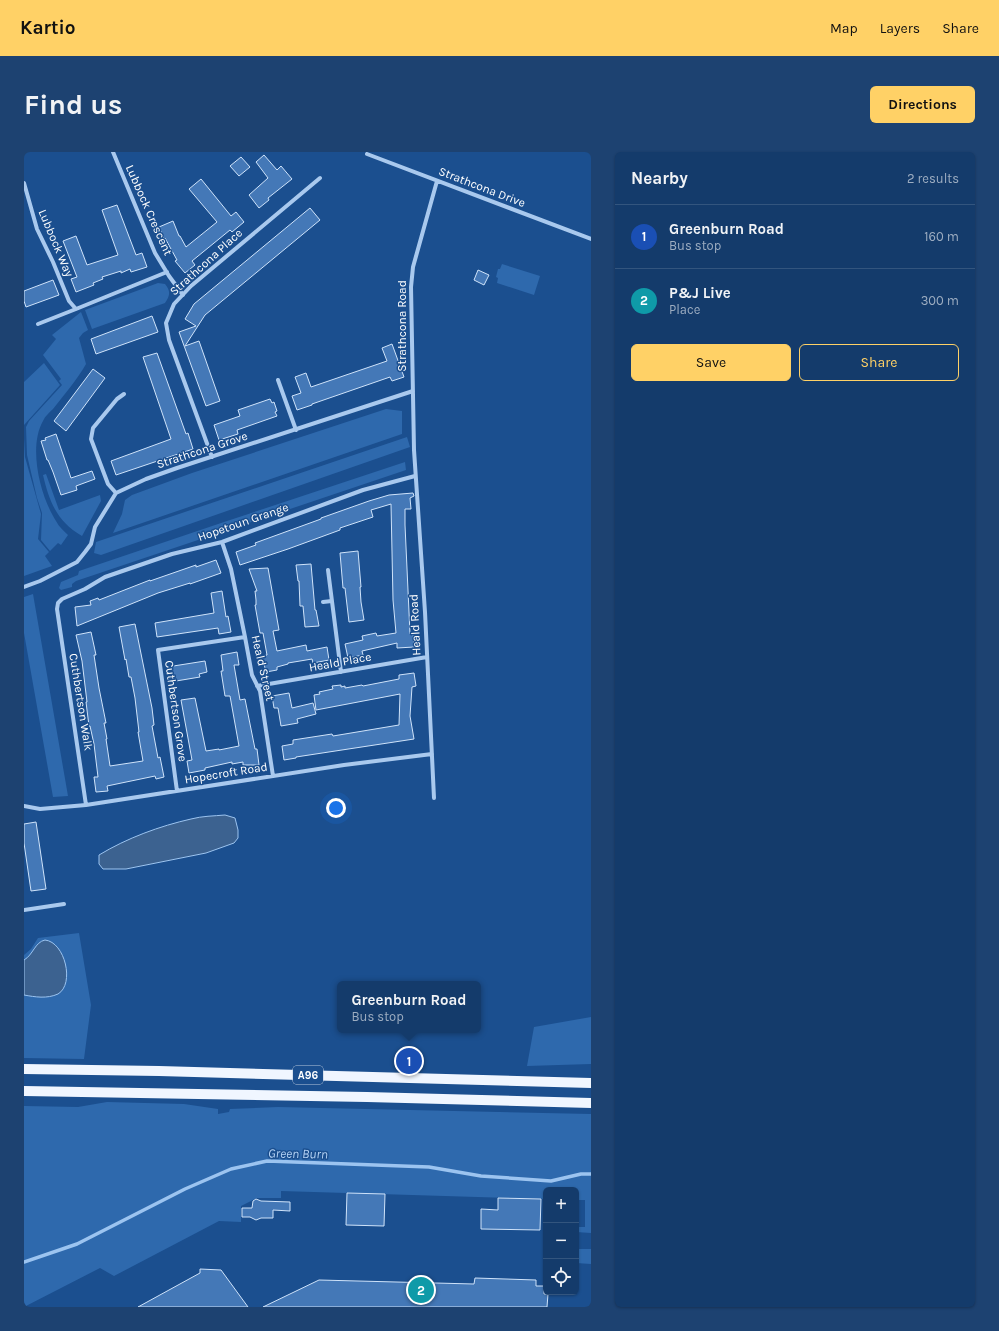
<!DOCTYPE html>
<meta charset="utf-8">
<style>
body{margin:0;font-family:Karla,sans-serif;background:#1d4271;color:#f1f3f6}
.controls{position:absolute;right:12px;bottom:12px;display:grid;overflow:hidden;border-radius:6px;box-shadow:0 1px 3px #0004}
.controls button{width:36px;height:36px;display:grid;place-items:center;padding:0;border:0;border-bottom:1px solid #33557e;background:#143b6b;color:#f1f3f6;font:20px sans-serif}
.you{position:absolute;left:312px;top:656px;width:14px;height:14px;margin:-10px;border:3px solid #fff;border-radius:50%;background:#1a73e8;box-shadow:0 0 0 6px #1a73e833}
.badge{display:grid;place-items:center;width:26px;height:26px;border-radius:50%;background:#ffd166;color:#fff;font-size:13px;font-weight:700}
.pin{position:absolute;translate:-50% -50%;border:2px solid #fff;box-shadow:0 1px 4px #0006}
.popup{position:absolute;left:313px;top:829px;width:144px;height:52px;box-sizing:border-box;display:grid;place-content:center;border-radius:6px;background:#143b6b;filter:drop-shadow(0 1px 3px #0005);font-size:13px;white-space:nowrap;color:#9dadc1}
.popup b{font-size:15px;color:#f1f3f6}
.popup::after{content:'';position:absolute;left:50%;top:100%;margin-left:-8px;border:8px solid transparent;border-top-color:#143b6b}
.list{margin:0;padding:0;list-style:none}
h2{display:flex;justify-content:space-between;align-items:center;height:52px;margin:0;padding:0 16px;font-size:17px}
h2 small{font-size:13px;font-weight:400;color:#9dadc1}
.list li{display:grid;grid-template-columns:26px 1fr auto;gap:12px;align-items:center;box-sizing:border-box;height:64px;padding:0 16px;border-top:1px solid #33557e}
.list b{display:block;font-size:15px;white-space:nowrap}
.list p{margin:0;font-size:13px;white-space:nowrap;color:#9dadc1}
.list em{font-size:13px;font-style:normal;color:#9dadc1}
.actions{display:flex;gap:8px;padding:12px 16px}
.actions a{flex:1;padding:9px 0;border:1px solid #ffd166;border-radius:6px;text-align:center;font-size:14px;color:#ffd166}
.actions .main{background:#ffd166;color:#111}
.icon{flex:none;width:22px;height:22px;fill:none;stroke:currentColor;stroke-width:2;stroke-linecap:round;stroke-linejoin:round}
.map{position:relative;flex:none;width:567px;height:1155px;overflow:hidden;border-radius:6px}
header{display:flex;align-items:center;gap:24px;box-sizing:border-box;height:56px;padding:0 20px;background:#ffd166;color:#111}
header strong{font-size:19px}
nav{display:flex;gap:22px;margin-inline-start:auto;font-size:14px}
.intro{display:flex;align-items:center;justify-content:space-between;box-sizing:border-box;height:96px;padding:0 24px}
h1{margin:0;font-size:28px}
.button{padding:10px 18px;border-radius:6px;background:#ffd166;color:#111;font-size:14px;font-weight:700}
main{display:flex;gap:24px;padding:0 24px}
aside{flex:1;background:#143b6b;border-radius:6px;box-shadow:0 1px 3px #0004}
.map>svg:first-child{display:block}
</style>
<header>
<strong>Kartio</strong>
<nav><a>Map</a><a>Layers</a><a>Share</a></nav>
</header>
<div class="intro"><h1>Find us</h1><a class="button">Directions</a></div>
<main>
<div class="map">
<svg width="567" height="1155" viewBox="0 0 567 1155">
<rect width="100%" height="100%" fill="#1b4f8f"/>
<path fill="#2e69ad" d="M478,112L516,124L510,143L473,131L474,126L472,125L474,117H476Z
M134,131L141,132C147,139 146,144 141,151L68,177L61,158Z
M57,160L64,178L59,181L55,186L62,212C53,228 40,243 29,257C25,261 21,264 19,269C4,295 16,344 32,369C35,375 40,379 44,383L37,393L34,391L26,399L17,388L18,361L13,346L3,303L2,275L5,269L38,233L35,229L37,227L19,203L32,187L28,183Z
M20,211L36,233L0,273V230Z
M362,257L378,259V282L89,381L98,362L101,348L108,343L168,321Z
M383,285L386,295L77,403L70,401L72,390Z
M0,286L1,305L17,362L14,387L25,400L21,404L28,414L0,424Z
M381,310L382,318L52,429L48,432V435L37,438L35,436L37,430L54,423L55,419L203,369Z
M22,322L35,358L76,343L77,349L58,384C33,370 25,349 19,323Z
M9,442L44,644L29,645L0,481V445Z
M55,781L67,853L60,907L0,906V803L7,797L14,786Z
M567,865V912L503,914L510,875Z
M83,950L160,952L194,957V962L205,960L206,957L254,955L567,962V1081L552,1080V1075H561V1048H552V1038H522V1047L257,1039V1046H233L217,1054V1070L195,1069L90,1124L76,1116L0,1155V954L54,955Z
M552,1097H567V1112L552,1111Z"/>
<path fill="#3c6290" stroke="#9cc4f0" d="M201,663L211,666L214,678V686L210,691L182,701L102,717H79L75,712V703C103,686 136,674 167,667C178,664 190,664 201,663Z
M21,788C41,790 51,832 34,842C23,847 11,845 0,843V808C9,803 11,790 21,788Z"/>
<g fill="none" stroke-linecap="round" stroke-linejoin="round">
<path stroke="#9cc4f0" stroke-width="3.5" d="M0,1110L53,1092L161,1037L207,1017L243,1009L405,1015L457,1024L527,1029L557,1022H567"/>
</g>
<path fill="#4478b7" stroke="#cfe3fa" d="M240,3L253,18L257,14L268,27L244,46L245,48L235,56L225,43L244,26L232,10Z
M217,5L226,15L215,24L206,14Z
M177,27L207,64L212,60L220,70L208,80L206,78L168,109L171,113L161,121L151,109L153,108L141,86L140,87L135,75L149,69L155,84H156L162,95L193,70L165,37Z
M93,53L112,103L118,101L123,115L107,120L106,117L97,121V119L78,125L79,127L69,131L70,133L52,140L47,127L53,125L39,89L52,84L63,113L94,103L78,58Z
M286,56L296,68L181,163L161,194L175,189L196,249L182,254L155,180L172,174L161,167L170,152Z
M454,118L465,123L460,133L450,128Z
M29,128L35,143L2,155L0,149V139Z
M128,164L134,180L72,202L67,187Z
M368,192L380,225L368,229L366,225L288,252V253L273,258L268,244L277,241L271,225L282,221L287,235L363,209L358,196Z
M133,201L162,282L164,281L169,297L92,323L87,309L147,287L119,205Z
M69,217L81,226L42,279L30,269Z
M246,247L248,251L250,250L253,259L251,260L253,264L213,278L214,282L195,288L190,273L216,264L214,258Z
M32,282L47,326L68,319L71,327L52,334L53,338L37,343L29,320L24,308H23L17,289L22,288L21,286Z
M389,341L390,344L386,346L387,357H381V373L386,482H389L390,495L373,496V491L338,499L339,503L324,506L321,492L339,488L338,484L352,481L353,484L372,481L369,448L367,352L347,358L349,365L316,376V378L264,397L216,413L212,400L232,393L231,391L297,367V366L345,349L365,343Z
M334,399L337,435H336L337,450L340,468L325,470L321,436H319L316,401Z
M192,408L197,421L166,432V431L134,441L53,474L51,455L67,453L66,449L74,446L75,448L126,428V429L172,413V415Z
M287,412L291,458H292L295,474L281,475L279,454H276L275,429H274L272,413Z
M244,416L255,478L249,479L253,499L282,493L283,499L303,495L305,508L289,511L288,507L264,511V512L253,515V518L242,520L238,504L243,503L239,481H236L231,453H232V448L231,439H233L225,417Z
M198,439L202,465L204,464L207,480L195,482L194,476L133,485L131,471L190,461L187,441Z
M111,472L128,556L130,573L128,574L134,606L136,605L140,625L132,627L131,624L83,634L84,639L72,640L70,625H74L70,592L66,574H65L62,550H63L58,509L52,483L67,480L72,503H70L75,536L82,571H80L83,587H82L86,614L119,609L114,580H115L111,546L107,525H105L102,507L101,508L95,475Z
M213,500L215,513H210L216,548L221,547L231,597H233L235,613H219V610L208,612V610L181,616V618L165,621L163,609L168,608L157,548L171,546L182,599L195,597V598L215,594L206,544H201L197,519H199L197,503Z
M181,509L183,520L175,522L176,525L146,530L143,515Z
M390,521L392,534L388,535L386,564L390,587L272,605V606L260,608L258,594L269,592V588L308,582L309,584L375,573L376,542L292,558L290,543L296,542L295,540L309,537L308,534L317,533V535L321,534V536L338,533L339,534L375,527V523Z
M265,541L268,556L289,551L292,562L273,567L274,571L257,574L254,556H250L248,544Z
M12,670L22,737L7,739L0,691V672Z
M323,1041L361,1042L360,1074L322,1073Z
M474,1046L517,1047L516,1078L457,1077V1057L474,1058Z
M232,1047L237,1049L266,1050V1059L249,1058V1066H237L232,1068L226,1065H218V1056H228L229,1049Z
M176,1117L197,1118L224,1155H114L176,1121Z
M451,1126L512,1128V1134H520V1142H524L523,1155H239L295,1128L450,1132Z"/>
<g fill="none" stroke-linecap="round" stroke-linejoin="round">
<path stroke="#a9c9ee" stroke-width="4" d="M89,0L131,101L145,124L159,143
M343,2L567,87
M0,31L13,77L29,110L45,149L52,157L143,120
M14,172L52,157
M254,228L272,278
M188,305L145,188L142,171L150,152L167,134L296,26
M92,341L84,332L67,287L69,276L93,247L100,242
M198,390L207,417L221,485L228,523L236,539L249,624
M304,418L317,520
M0,435L16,429L53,410L61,400L67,392L71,375L92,341L122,327L153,316L389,239
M299,450L308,449
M233,534L403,505
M153,639L134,498L221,485
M410,646L401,460L390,298L387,135L389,115L413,29
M62,653L33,457L34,451L38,447L61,437L81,425L148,402L198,390L339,338L391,324
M0,654L16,657L62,653L320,613L408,602
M0,758L40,752"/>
<path stroke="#f0f6ff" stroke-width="10" d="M0,917L135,919L567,931
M0,939L343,945L567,951"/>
</g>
<g text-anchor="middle" stroke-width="3" stroke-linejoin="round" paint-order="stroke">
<rect fill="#1b4f8f" stroke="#bbcadd" stroke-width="1" x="269" y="914" width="30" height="18" rx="3"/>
<g font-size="11" font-weight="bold" fill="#fff">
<text x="284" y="927">A96</text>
</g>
<g font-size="12" fill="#fff" stroke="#1b4f8f">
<text transform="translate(458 35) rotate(21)" y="4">Strathcona Drive</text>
<text transform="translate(125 58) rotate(66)" y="4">Lubbock Crescent</text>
<text transform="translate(32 91) rotate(67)" y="4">Lubbock Way</text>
<text transform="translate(182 110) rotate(-42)" y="4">Strathcona Place</text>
<text transform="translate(378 174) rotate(-90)" y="4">Strathcona Road</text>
<text transform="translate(178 298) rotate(-18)" y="4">Strathcona Grove</text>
<text transform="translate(219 370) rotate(-19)" y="4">Hopetoun Grange</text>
<text transform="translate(391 473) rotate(-93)" y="4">Heald Road</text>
<text transform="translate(316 510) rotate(-10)" y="4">Heald Place</text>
<text transform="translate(239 516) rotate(77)" y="4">Heald Street</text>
<text transform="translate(57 550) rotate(81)" y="4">Cuthbertson Walk</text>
<text transform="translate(152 559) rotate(82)" y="4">Cuthbertson Grove</text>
<text transform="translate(202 621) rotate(-9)" y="4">Hopecroft Road</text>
</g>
<g font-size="13" font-style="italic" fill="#b5d3f5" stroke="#1b4f8f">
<text transform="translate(274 1001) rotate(1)" y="5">Green Burn</text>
</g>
</g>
</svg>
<div class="controls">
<button>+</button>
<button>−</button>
<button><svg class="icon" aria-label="locate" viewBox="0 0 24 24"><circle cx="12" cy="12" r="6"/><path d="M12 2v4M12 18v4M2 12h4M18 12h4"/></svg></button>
</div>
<div class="you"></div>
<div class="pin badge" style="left:385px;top:909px;background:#1a4fb4">1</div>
<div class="popup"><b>Greenburn Road</b>Bus stop</div>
<div class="pin badge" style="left:397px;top:1138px;background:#0f9aa8">2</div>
</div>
<aside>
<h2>Nearby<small>2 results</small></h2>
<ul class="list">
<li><span class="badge" style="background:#1a4fb4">1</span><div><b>Greenburn Road</b><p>Bus stop</p></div><em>160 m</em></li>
<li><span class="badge" style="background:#0f9aa8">2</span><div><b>P&amp;J Live</b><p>Place</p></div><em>300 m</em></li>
</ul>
<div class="actions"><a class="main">Save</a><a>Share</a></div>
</aside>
</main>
